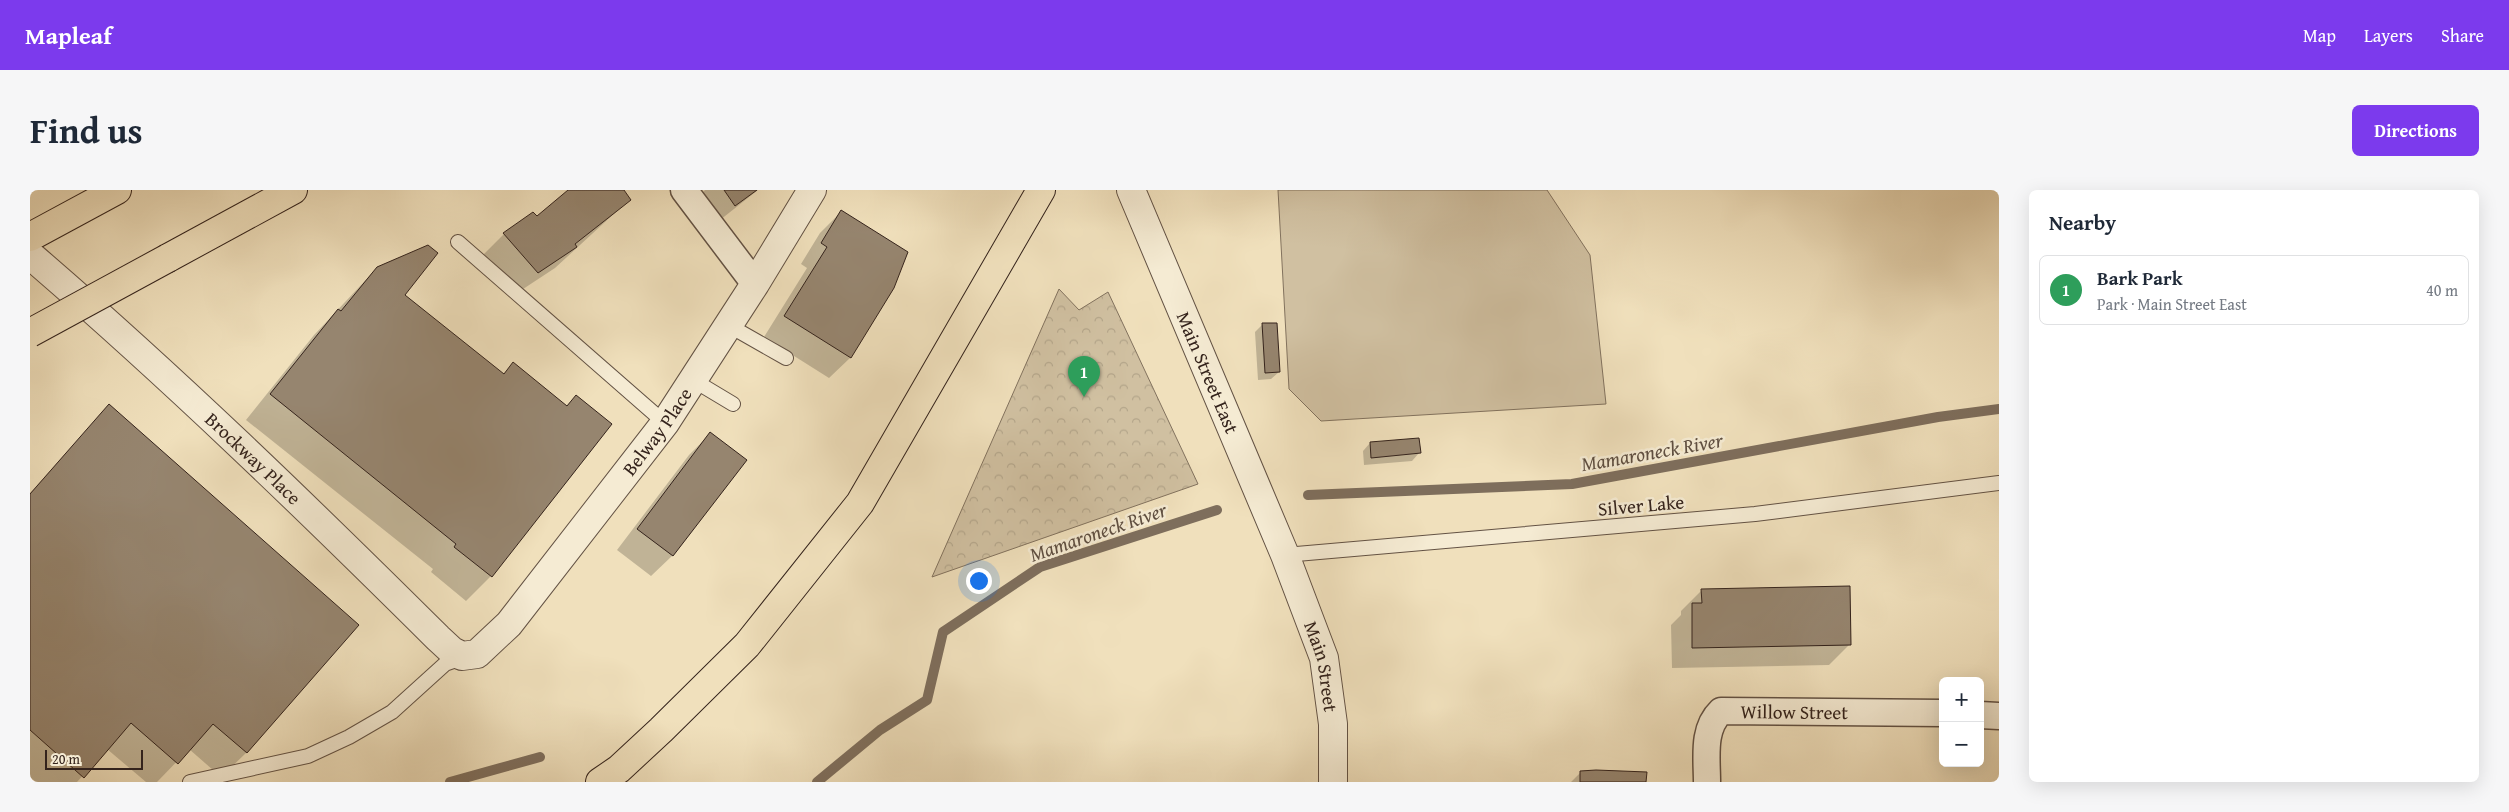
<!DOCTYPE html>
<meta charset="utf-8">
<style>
body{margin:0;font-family:"Gentium Book Plus",serif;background:#f6f6f7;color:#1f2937}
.controls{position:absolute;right:15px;bottom:15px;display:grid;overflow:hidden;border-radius:8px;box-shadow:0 5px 20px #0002}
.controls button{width:45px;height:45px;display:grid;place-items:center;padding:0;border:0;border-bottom:1px solid #e0e1e3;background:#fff;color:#1f2937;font:25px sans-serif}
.scale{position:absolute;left:15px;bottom:12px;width:98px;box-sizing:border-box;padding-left:5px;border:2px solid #34231c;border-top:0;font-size:14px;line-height:18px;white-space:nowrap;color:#34231c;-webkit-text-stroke:4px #f5ebd3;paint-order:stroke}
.you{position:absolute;left:948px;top:390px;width:18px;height:18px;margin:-12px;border:4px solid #fff;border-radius:50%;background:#1a73e8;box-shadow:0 0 0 8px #1a73e833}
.badge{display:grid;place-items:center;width:32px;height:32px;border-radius:50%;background:#7c3aed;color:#fff;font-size:16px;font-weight:700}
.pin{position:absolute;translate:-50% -41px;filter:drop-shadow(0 1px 2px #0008)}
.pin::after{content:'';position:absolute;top:26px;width:18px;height:15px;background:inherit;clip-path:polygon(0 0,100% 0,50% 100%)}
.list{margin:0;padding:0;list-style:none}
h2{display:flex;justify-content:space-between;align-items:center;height:65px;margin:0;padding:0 20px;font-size:21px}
h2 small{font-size:16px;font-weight:400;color:#747a83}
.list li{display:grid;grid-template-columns:32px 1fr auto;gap:15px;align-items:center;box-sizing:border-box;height:70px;margin:0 10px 10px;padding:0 10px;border:1px solid #e0e1e3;border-radius:8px}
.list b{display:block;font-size:19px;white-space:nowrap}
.list p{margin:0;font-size:16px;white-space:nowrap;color:#747a83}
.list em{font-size:16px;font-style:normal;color:#747a83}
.map{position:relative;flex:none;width:1969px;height:592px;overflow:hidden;border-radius:8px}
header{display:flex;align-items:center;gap:30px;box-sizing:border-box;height:70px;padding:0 25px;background:#7c3aed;color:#fff}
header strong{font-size:24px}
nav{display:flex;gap:28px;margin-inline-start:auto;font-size:18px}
.intro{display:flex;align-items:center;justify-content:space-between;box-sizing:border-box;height:120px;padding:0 30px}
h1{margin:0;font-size:35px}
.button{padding:12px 22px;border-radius:8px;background:#7c3aed;color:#fff;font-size:18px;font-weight:700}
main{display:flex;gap:30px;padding:0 30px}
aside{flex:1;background:#fff;border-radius:8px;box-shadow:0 5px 20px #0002}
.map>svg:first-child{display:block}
</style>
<header>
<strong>Mapleaf</strong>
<nav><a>Map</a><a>Layers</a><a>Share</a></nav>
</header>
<div class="intro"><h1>Find us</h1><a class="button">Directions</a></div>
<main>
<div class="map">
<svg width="1969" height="592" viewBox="0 0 1969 592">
<defs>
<pattern id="forest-crowns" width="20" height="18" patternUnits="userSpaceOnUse" patternTransform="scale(1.25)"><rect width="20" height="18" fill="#d0c0a1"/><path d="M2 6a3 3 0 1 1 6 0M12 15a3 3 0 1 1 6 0" fill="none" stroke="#b3a58a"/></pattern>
</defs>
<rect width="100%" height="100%" fill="#f0e0bc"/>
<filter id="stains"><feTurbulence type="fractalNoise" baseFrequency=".004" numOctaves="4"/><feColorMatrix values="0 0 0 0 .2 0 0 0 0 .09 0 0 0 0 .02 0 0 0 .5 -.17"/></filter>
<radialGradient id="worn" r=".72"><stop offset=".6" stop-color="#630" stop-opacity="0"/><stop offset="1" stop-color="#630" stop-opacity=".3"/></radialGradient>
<path fill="url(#forest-crowns)" stroke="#82725e" d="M1029,99L1049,120L1078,102L1168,294L902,387Z"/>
<path fill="#d0c0a1" stroke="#82725e" d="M1248,0H1517L1560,65L1576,214L1291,231L1259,199Z"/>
<path fill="#0003" d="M540,0H592L600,9L525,78L487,103L453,65L474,44L503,23L507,27Z
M675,0H728L690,30L671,4Z
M811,22L863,98L820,168L799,188L734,147L777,78L771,74L790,43Z
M347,78L373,105L473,184L483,174L536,216L546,207L461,386L436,411L401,382L403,379L216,230L284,145Z
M1233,134L1249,182L1241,189L1228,190L1225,142Z
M79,216L327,435L216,563L191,587L159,559L127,592H116L77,559L47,592H6L0,587V303Z
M680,244L715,270L642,366L621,386L587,360L659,265Z
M1340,253L1389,263L1382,271L1334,275L1333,261Z
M1672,400L1820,454L1799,475L1642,478L1641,435L1651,425V421Z
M1551,582L1615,592H1541Z"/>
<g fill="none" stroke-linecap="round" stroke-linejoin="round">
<path stroke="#7e6e5c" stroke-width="10" d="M1278,305L1542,294L1908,227L1969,219
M420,592L510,567
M787,592L850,540L897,510L913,442L1010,377L1187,320"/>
</g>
<path fill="#96856f" stroke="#34231c" d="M538,0H594L601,10L545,54L547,57L508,83L473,43L503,22L507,26Z
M694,0H727L705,16Z
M811,20L878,62L864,98L821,168L754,126L797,57L791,53Z
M398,55L408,63L375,105L474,184L483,172L537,216L546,205L582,234L462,387L424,357L426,354L240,204L308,119L311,121L347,77Z
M1232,133H1247L1250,182L1235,183Z
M79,214L329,435L217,563L183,534L148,574L101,533L54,588L0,540V304Z
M680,242L717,270L643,366L607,339Z
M1389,248L1391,263L1341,268L1340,252Z
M1820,396L1821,455L1662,458V413H1672L1671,399Z
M1566,580L1617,582L1616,592H1550V581Z"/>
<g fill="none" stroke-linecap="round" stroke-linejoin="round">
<defs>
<path id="service" d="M428,52L635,233
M698,135L756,168
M663,190L703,214
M1255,365L1725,324L1969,293
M160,592L278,566L319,547L362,522L415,474L432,468"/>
<g id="minor">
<path d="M654,0L725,94"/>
<path d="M1950,525L1969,526"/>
<path id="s1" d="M1677,592C1677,568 1672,539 1691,521L1913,523"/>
</g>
<g id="tertiary">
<path id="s2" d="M1101,0L1255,365L1294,468L1303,534V592"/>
<path id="s3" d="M0,65C142,187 275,316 408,448L422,461L432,466L447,464L479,434L635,233L725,94L782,0"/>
</g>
<path id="motorway" d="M0,47L87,0
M138,68L263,0
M570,592L589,579L631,540L717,455L830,313L1011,0"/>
</defs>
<use href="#service" stroke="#635244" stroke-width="16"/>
<use href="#minor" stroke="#635244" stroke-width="29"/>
<use href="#tertiary" stroke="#635244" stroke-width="30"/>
<use href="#motorway" stroke="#34231c" stroke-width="30"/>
<use href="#service" stroke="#f5ebd3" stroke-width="14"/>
<use href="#minor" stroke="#f5ebd3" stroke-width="26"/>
<use href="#tertiary" stroke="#f5ebd3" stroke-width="28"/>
<use href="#motorway" stroke="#f0e0bc" stroke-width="28"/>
<defs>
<path id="motorway-bridge" d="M0,143L138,68"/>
</defs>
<use href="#motorway-bridge" stroke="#34231c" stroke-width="30" stroke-linecap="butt"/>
<use href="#motorway-bridge" stroke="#f0e0bc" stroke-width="28"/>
</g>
<g text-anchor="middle" stroke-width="5" stroke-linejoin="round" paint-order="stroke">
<g font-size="19" fill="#34231c" stroke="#f5ebd3">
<text dy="7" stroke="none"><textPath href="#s2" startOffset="198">Main Street East</textPath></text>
<text dy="7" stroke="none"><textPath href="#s3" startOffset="892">Belway Place</textPath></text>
<text dy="7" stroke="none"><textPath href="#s3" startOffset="302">Brockway Place</textPath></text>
<text transform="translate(1611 315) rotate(-5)" y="7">Silver Lake</text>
<text dy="7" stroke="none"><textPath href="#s2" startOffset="514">Main Street</textPath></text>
<text dy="7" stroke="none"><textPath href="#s1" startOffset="148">Willow Street</textPath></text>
</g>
<g font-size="20" font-style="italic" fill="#5f4f41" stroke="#f5ebd3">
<text transform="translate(1622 262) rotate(-10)" y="7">Mamaroneck River</text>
<text transform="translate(1068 342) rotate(-19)" y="7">Mamaroneck River</text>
</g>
</g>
<rect width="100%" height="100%" filter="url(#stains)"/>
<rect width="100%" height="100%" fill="url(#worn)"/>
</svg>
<div class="controls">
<button>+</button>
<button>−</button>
</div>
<div class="scale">20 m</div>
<div class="you"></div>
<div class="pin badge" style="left:1054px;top:207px;background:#2e9e5b">1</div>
</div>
<aside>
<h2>Nearby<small></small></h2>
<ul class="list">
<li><span class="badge" style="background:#2e9e5b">1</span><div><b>Bark Park</b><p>Park · Main Street East</p></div><em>40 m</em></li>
</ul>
</aside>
</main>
